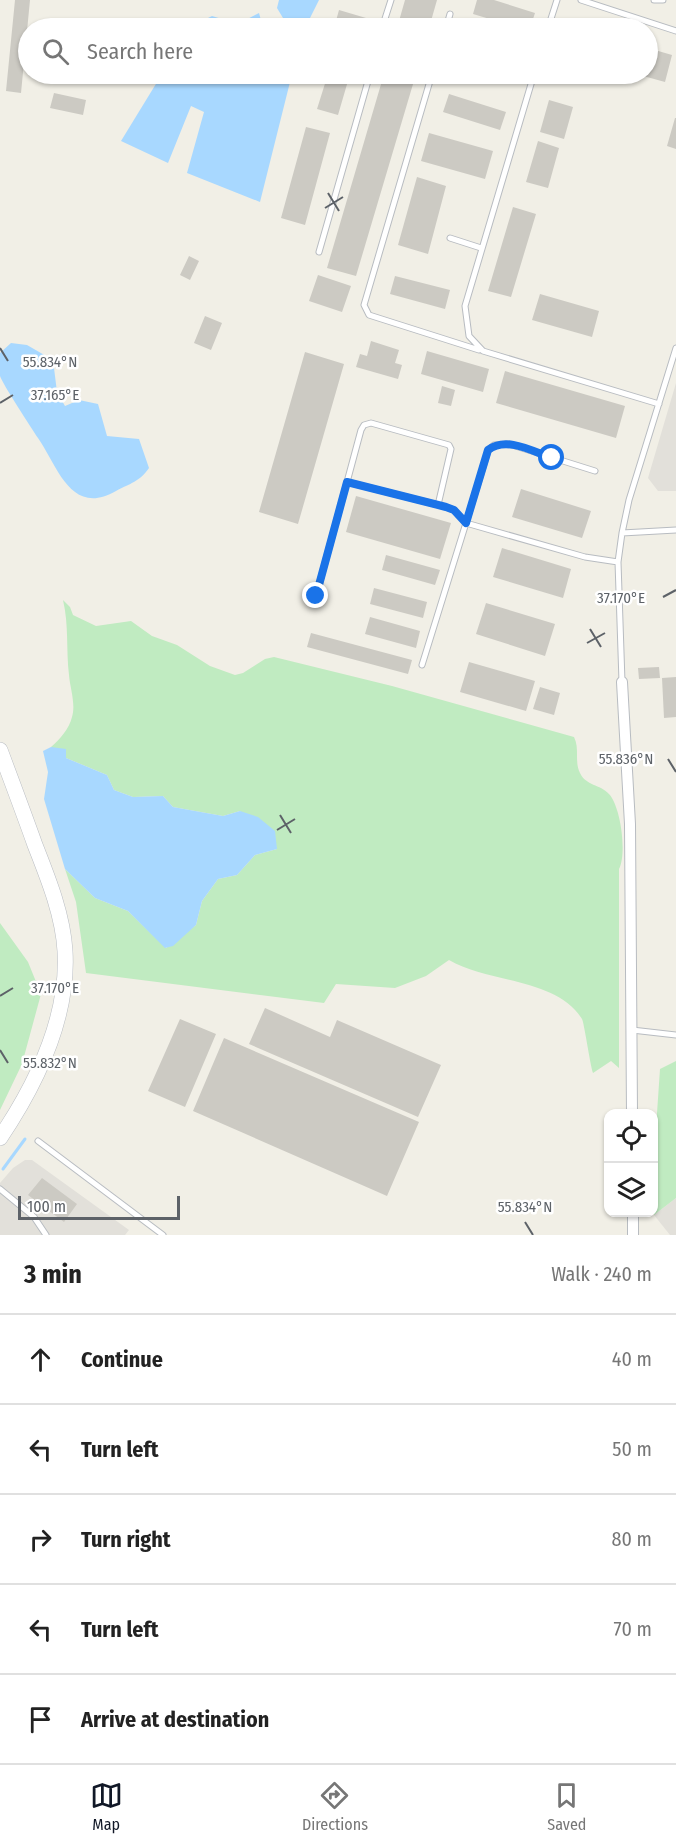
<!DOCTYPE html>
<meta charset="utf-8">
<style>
body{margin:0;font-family:"Fira Sans Condensed",sans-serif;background:#f2f2f2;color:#222}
.controls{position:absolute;right:18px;bottom:18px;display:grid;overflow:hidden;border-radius:12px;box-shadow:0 2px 4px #0004}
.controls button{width:54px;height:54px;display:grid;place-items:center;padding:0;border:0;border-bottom:2px solid #e0e0e0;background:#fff;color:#222;font:30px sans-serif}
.scale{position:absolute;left:18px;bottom:15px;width:162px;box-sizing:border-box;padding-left:6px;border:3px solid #5d6268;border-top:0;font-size:16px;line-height:21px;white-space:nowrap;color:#5d6268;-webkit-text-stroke:4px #fff;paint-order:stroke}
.stop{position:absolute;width:18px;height:18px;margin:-14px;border:4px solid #1a73e8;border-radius:50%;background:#fff}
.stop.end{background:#1a73e8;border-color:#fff;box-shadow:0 2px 6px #0008}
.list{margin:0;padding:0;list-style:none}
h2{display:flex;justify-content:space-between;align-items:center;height:78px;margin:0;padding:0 24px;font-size:26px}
h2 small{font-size:20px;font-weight:400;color:#767676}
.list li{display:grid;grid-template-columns:39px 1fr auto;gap:18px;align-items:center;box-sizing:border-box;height:90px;padding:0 24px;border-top:2px solid #e0e0e0}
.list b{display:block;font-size:22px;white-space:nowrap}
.list em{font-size:20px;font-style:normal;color:#767676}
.icon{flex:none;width:33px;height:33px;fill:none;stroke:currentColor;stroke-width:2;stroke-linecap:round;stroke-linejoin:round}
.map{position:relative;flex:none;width:676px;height:1235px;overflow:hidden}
.search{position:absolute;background:#fff;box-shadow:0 2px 4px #0004;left:18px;right:18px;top:18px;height:66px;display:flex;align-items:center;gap:15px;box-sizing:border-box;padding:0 21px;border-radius:33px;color:#767676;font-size:22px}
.sheet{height:528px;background:#fff}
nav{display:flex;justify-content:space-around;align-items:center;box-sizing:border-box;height:84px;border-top:2px solid #e0e0e0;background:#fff;font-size:16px;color:#767676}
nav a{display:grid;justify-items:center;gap:3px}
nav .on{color:#111827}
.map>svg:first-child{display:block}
</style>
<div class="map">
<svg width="676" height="1235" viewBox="0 0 676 1235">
<rect width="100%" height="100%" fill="#f1efe6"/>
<path fill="#e2e0da" d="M676,383V491H658L648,478Z
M25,1160H32L129,1230L125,1235H0V1183L13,1168Z
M676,1198V1235H670L654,1215Z"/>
<path fill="#c0ebc1" d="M63,600L70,607L73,615L96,626L131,621L152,636L177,645L210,666L235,675L243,673L265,659L274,657L392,686L574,737C580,749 574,761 580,773C586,786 600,784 609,794C621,807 627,854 619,869V1068L611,1061L593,1073C590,1064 584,1022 582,1019C557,978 488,983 449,960L426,976L395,988L336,984L324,1003L86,973L76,902L65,869L95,898L128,911L166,948L196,925L202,901L218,879L237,875L255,855L277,849L240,811L223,816L173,807L163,796L133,797L114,790L107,775L66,758L51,747C60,739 69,729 72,717C76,704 70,688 69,675C66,650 69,625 63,600Z
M0,923L28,962L41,994L22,1064L0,1110Z
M676,1061V1198L654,1215V1157L660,1069Z"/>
<path fill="#a8d8ff" d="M279,0H319L305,28H289L277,8Z
M259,13L262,24L268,28H188L212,16L238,24Z
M162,74H292L260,202L187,173L204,112L191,106L168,163L121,141Z
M11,343L27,345L53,360L57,392L65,406L79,400L98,404L107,436L139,439L149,468C139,482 131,483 116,491C71,517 58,467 38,438C32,429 2,383 0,376C0,369 0,360 0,353Z
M51,747L66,749V758L107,775L114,790L133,797L163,796L173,807L223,816L240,811L258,817L275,831L277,849L255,855L237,875L218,879L202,901L196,925L173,946L165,948L128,911L95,898L65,869L44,799L48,772L43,751Z"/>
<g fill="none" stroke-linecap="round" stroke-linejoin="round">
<path stroke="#a8d8ff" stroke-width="3" d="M3,1169L25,1139"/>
</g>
<path fill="#cccac3" d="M15,0H30L21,93L6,91Z
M405,0H437L429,28H397Z
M477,0H494L535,13L530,28H520L473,14Z
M339,10L366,18L363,28H334Z
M648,48L672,55L665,82L636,74H648Z
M328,74H350L338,115L317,109Z
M384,74H416L356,276L327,268Z
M54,93L86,100L83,115L50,108Z
M449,94L506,112L500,130L443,112Z
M549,100L573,107L564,139L540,132Z
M675,118H676V149L667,146Z
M306,127L330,133L305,225L281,218Z
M429,133L493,151L485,179L421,161Z
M538,141L559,148L548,188L526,182Z
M417,177L446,186L428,254L398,245Z
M513,207L536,214L511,297L488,291Z
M189,256L199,261L190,280L180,275Z
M318,275L351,286L342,312L309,301Z
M395,276L450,290L445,309L390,294Z
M540,294L599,311L592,337L532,320Z
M205,316L222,323L211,350L194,343Z
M371,341L399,350L395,363L402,365L398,379L356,367L360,354L367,356Z
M427,351L489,369L483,392L421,374Z
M305,352L344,364L298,524L259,512Z
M505,371L625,406L616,438L496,403Z
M442,386L455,390L451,406L438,403Z
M521,489L591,511L582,538L512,517Z
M356,496L451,523L440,559L346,532Z
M502,548L571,569L563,598L493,577Z
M386,555L440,570L435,585L382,570Z
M374,588L427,602L423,618L370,604Z
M486,603L555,624L545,656L476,634Z
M370,617L420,631L416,648L365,634Z
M311,633L412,660L408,674L307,647Z
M469,662L535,681L526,711L460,692Z
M659,667L660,678L639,679L638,668Z
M676,677V717L664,718L662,678Z
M540,687L560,693L554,715L533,709Z
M265,1008L330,1037L337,1020L441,1065L418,1117L249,1044Z
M180,1019L216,1034L185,1107L148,1091Z
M224,1038L419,1122L387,1196L193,1111Z
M42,1178L77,1204L64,1222L28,1195Z"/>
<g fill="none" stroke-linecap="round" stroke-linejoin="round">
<defs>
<path id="lane" d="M581,0L676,31
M654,0H663
M382,28L391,0
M446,28L450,14
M548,28L557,0
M432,74L364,305L369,315L479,350
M534,74L465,306L469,336L483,351L659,404
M450,238L481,248
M319,252L370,74
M347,482L361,430L364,425L371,423L449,445L451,449L438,505
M466,523L488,451L494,445L509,444L595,471
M622,533L676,530
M316,596L347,482L446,507L454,510L466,523
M422,665L466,523L585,557L618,562
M622,682L618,562L622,533L629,500L676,348
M632,1030L676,1035
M38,1141L163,1235
M0,1189L34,1217L46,1235"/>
<path id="street" d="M622,682L630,824L632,1114
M633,1212V1235"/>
<path id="secondary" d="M0,750C12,782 24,814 35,845C48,878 63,915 65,951C69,1018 37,1083 0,1138"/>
</defs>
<use href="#lane" stroke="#b8bcc1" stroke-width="7"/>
<use href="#street" stroke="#b8bcc1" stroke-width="12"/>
<use href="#secondary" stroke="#b9bdc3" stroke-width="16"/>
<use href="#lane" stroke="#fff" stroke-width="5"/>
<use href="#street" stroke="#fff" stroke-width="10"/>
<use href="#secondary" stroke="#fff" stroke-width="15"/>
</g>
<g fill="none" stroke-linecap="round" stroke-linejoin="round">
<path stroke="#1a73e8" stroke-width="8" d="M316,596L347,482L446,507L454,510L466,523L488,450C506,436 532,451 552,458"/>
</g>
<path fill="none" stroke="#5d6268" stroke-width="2" d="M328,193L339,211M325,208L343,197M0,348L8,361M0,403L13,395M663,597L676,590M590,629L601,647M587,643L605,633M668,759L676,772M280,815L291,833M277,830L295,819M0,996L13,988M0,1050L8,1063M525,1222L533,1235"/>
<g font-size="15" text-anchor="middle" fill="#5d6268" stroke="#fff" stroke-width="5" stroke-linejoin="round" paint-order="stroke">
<text x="50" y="367">55.834°N</text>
<text x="55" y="400">37.165°E</text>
<text x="621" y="603">37.170°E</text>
<text x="626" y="764">55.836°N</text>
<text x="55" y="993">37.170°E</text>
<text x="50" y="1068">55.832°N</text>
<text x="525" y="1212">55.834°N</text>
</g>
</svg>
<div class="controls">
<button><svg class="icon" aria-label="locate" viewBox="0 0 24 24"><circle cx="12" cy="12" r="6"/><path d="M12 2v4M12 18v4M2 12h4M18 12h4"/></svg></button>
<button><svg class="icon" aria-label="layers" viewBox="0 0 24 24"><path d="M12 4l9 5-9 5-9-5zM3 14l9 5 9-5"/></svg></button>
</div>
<div class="scale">100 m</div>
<div class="stop" style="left:552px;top:458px"></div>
<div class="stop end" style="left:316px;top:596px"></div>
<div class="search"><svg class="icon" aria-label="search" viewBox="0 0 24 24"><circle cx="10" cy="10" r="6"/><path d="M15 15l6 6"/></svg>Search here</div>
</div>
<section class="sheet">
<h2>3 min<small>Walk · 240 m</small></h2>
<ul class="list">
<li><svg class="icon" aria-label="ahead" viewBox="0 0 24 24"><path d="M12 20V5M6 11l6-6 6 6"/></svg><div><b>Continue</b></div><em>40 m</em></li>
<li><svg class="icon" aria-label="left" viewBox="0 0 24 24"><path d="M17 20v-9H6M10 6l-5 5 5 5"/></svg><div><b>Turn left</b></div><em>50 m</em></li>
<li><svg class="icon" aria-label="right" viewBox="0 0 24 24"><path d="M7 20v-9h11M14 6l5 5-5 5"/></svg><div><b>Turn right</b></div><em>80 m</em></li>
<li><svg class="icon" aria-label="left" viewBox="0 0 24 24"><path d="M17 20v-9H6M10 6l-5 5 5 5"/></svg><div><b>Turn left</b></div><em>70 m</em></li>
<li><svg class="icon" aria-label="arrive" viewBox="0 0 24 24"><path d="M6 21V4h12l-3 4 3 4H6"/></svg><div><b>Arrive at destination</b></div></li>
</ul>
</section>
<nav>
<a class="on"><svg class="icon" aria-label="map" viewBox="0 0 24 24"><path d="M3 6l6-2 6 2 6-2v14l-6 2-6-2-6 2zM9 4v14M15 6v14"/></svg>Map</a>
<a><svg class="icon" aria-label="directions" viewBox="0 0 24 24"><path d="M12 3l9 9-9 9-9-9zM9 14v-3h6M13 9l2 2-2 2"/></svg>Directions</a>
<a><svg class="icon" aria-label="saved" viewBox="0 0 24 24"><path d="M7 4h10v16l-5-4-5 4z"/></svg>Saved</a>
</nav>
